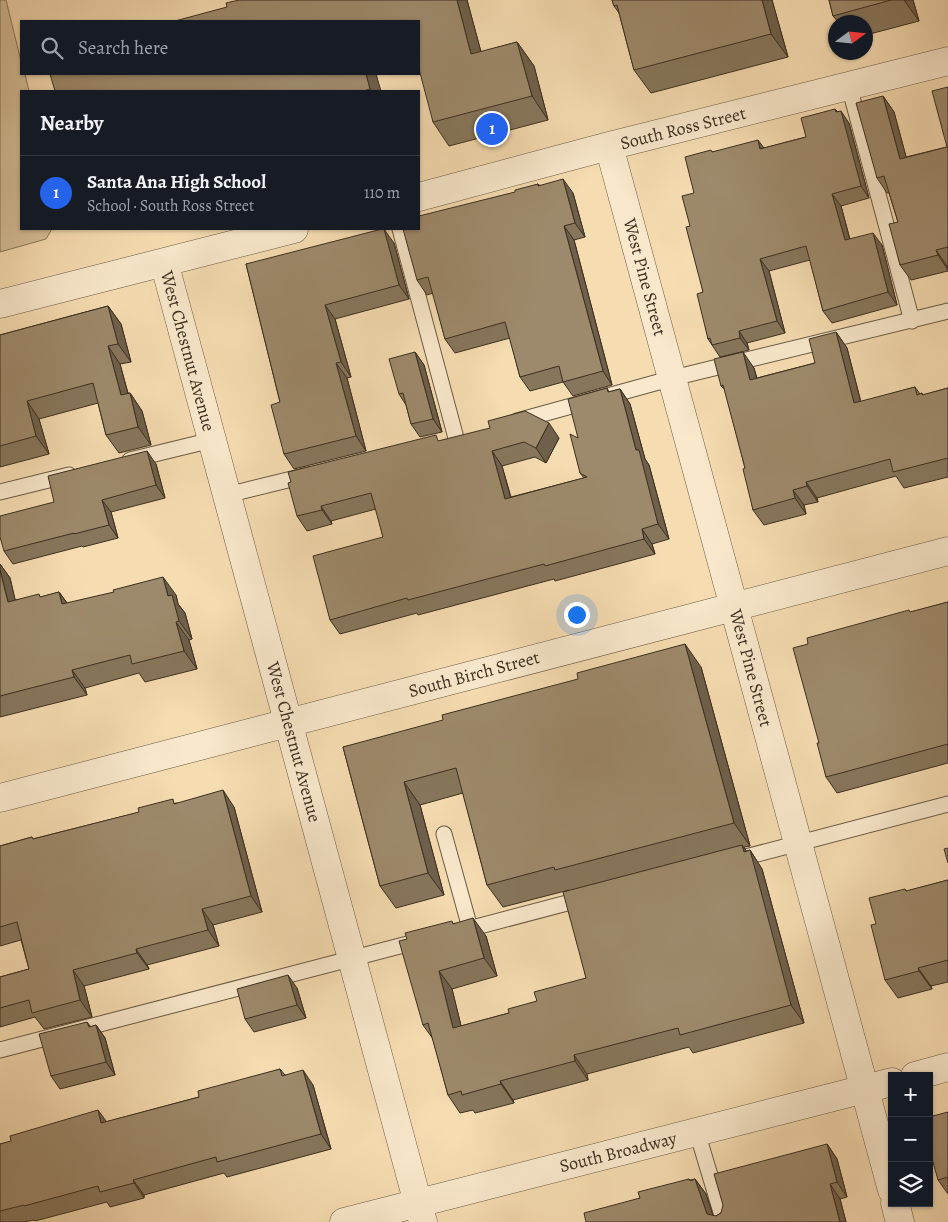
<!DOCTYPE html>
<meta charset="utf-8">
<style>
body{margin:0;font-family:Alegreya,serif;background:#20242c;color:#f1f3f6}
.controls{position:absolute;right:15px;bottom:15px;display:grid;overflow:hidden;border-radius:0px;box-shadow:0 1px 4px #0004}
.controls button{width:45px;height:45px;display:grid;place-items:center;padding:0;border:0;border-bottom:1px solid #363941;background:#171b24;color:#f1f3f6;font:25px sans-serif}
.compass{position:absolute;left:828px;top:15px;width:45px;height:45px;border-radius:50%;background:#171b24;box-shadow:0 1px 4px #0004;rotate:75deg}
.you{position:absolute;left:576px;top:614px;width:18px;height:18px;margin:-12px;border:4px solid #fff;border-radius:50%;background:#1a73e8;box-shadow:0 0 0 8px #1a73e833}
.badge{display:grid;place-items:center;width:32px;height:32px;border-radius:50%;background:#2563eb;color:#fff;font-size:16px;font-weight:700}
.pin{position:absolute;translate:-50% -50%;border:2px solid #fff;box-shadow:0 1px 5px #0006}
.list{margin:0;padding:0;list-style:none}
h2{display:flex;justify-content:space-between;align-items:center;height:65px;margin:0;padding:0 20px;font-size:21px}
h2 small{font-size:16px;font-weight:400;color:#9ea1a6}
.list li{display:grid;grid-template-columns:32px 1fr auto;gap:15px;align-items:center;box-sizing:border-box;height:75px;padding:0 20px;border-top:1px solid #363941}
.list b{display:block;font-size:19px;white-space:nowrap}
.list p{margin:0;font-size:16px;white-space:nowrap;color:#9ea1a6}
.list em{font-size:16px;font-style:normal;color:#9ea1a6}
.icon{flex:none;width:28px;height:28px;fill:none;stroke:currentColor;stroke-width:2;stroke-linecap:round;stroke-linejoin:round}
.map{position:relative;flex:none;width:948px;height:1222px;overflow:hidden}
.search{position:absolute;background:#171b24;box-shadow:0 1px 4px #0004;left:20px;top:20px;width:400px;height:55px;display:flex;align-items:center;gap:12px;box-sizing:border-box;padding:0 18px;border-radius:0px;color:#9ea1a6;font-size:19px}
.panel{position:absolute;background:#171b24;box-shadow:0 1px 4px #0004;left:20px;top:90px;width:400px;height:140px;border-radius:0px}
.map>svg:first-child{display:block}
</style>
<div class="map">
<svg width="948" height="1222" viewBox="0 0 948 1222">
<rect width="100%" height="100%" fill="#f6dcb1"/>
<filter id="stains"><feTurbulence type="fractalNoise" baseFrequency=".004" numOctaves="4"/><feColorMatrix values="0 0 0 0 .2 0 0 0 0 .09 0 0 0 0 .02 0 0 0 .5 -.17"/></filter>
<radialGradient id="worn" r=".72"><stop offset=".6" stop-color="#630" stop-opacity="0"/><stop offset="1" stop-color="#630" stop-opacity=".3"/></radialGradient>
<path fill="#d6bf98" stroke="#89775c" d="M0,0H6L21,61V74H25L29,91H21V229H52L46,239L0,252Z"/>
<g fill="none" stroke-linecap="round" stroke-linejoin="round">
<defs>
<path id="service" d="M849,86L912,321
M400,229L456,438
M517,421L673,378L948,311
M130,460L212,440
M0,492L69,475
M227,495L308,475
M444,834L470,928
M734,860L948,804
M461,931L586,898
M0,1050L419,941
M697,1132L724,1222"/>
<path id="minor" d="M609,146L892,1190
M419,197L609,146L948,61
M164,262L423,1222
M0,304L294,229
M0,798L948,551
M895,1203L900,1222"/>
<path id="tertiary" d="M915,1076L948,1067
M344,1222L892,1082"/>
</defs>
<use href="#service" stroke="#6a5a44" stroke-width="17"/>
<use href="#minor" stroke="#6a5a44" stroke-width="29"/>
<use href="#tertiary" stroke="#6a5a44" stroke-width="29"/>
<use href="#service" stroke="#f9e8cc" stroke-width="15"/>
<use href="#minor" stroke="#f9e8cc" stroke-width="28"/>
<use href="#tertiary" stroke="#f9e8cc" stroke-width="28"/>
</g>
<path fill="#87765c" stroke="#3c2f20" d="M239,0H467L481,52L517,42L534,66L548,120L449,146L433,122L419,21L227,7Z
M612,0H772L788,57L651,93L634,70L619,13L614,6Z
M829,0H913L919,21L866,35V22H838L833,16Z
M948,87V265L947,266L948,271L911,280L900,265L898,222L889,193H887L877,178L883,96L894,112L906,157L947,147Z
M835,109L849,123L869,198L841,206L850,239L882,245L897,305L832,323L823,311L810,260L769,271L785,333L747,343L749,350L720,357L708,339L703,292L690,226L712,152L764,148L806,137Z
M538,184L539,185L573,193L585,237L574,240L612,385L573,396L563,382L530,391L520,377L510,338L455,353L445,339L433,293L427,295L417,280L515,192Z
M394,243L409,299L335,319L351,377L347,378L366,451L294,469L284,454L280,402L246,264Z
M108,306L121,324L131,362L120,364L128,393H130L142,411L151,445L119,453L106,435L98,403L39,419L49,454L0,467V335Z
M836,332L847,348L861,402L915,387L920,394L922,393L923,395L948,388V477L904,488L896,476L817,498L818,502L804,505L806,514L764,525L753,510L745,468L725,390L721,386L754,368L757,378L815,363Z
M415,352L424,365L442,432L420,437L411,424L406,405L399,394Z
M607,388L609,392L620,389L630,404L645,459L649,465L669,539L652,544L655,554L555,581L554,579L418,615L417,613L340,634L330,620L383,537L376,509L331,521L332,524L307,531L297,516L440,441L559,438L546,463L535,457L502,466L511,497L584,478L580,473L578,438Z
M156,464L165,498L111,512L118,538L83,547L82,546L13,564L4,551L54,502Z
M0,564L10,578L15,600L41,597L59,592L67,603L176,595L178,604L185,613L192,639L189,640L197,669L145,682L139,673L85,688L87,695L0,717Z
M948,602V763L837,793L826,777L819,743L911,612Z
M701,667L750,846L744,847L746,851L750,850L762,869L804,1023L693,1053L689,1047L587,1074L588,1080L513,1100L514,1103L475,1113L473,1110L460,1113L448,1095L433,1039L423,1025L454,923L486,936L497,976L452,989L461,1026L509,1013L537,1001L586,978L569,890L503,907L487,885L463,793L420,805L444,895L396,908L380,886L343,747Z
M176,803L234,807L262,912L213,925L219,946L147,965L149,969L84,986L92,1017L44,1029L35,1017L0,1027V977L29,969L21,940L0,946V846L32,837L33,839Z
M948,880V982L931,986L932,989L898,998L885,980L905,889L907,891Z
M297,988L306,1018L254,1032L245,1019Z
M87,1022L91,1027L96,1025L105,1038L115,1075L60,1089L51,1076Z
M280,1069L285,1075L313,1085L331,1149L227,1177L224,1173L144,1195V1198L110,1207L107,1202L35,1221L34,1220L24,1222H0V1144L106,1122L199,1097Z
M948,1112V1194L938,1180Z
M827,1144L837,1159L847,1197L840,1199L846,1222H586L640,1198L689,1179L690,1180L695,1179L706,1194L713,1216H716Z"/>
<path fill="#6e604b" stroke="#3c2f20" d="M457,0H467L488,78L471,54Z
M762,0H772L788,57L771,34Z
M904,0H913L919,21Z
M517,42L534,66L548,120L532,96Z
M366,74H376L381,91H371L370,89Z
M883,96L894,112L911,175L900,159Z
M835,109L843,121L841,111L849,123L869,198L861,186Z
M758,140L767,152L760,149Z
M563,179L573,193L585,237L575,223Z
M832,194L841,206L853,252L845,240Z
M564,226L574,240L612,385L603,371Z
M384,229L394,243L409,299L399,285Z
M873,233L882,245L897,305L888,292Z
M936,250L947,266L948,270L938,255Z
M760,259L769,271L785,333L777,321Z
M325,305L335,319L351,377L341,362Z
M108,306L121,324L131,362L118,344Z
M739,331L747,343L749,350L740,338Z
M836,332L847,348L865,419L854,403Z
M108,346L120,364L133,413L121,395Z
M415,352L424,365L442,432L433,419Z
M743,352L754,368L761,396L750,380Z
M336,363L347,378L366,451L356,436Z
M620,389L630,404L645,459L649,465L669,539L658,524L636,450Z
M130,393L142,411L151,445L138,427Z
M27,401L39,419L49,454L36,436Z
M549,423L559,438L546,463L536,448Z
M147,451L156,464L165,498L156,485Z
M492,451L502,466L515,514L505,499Z
M806,482L817,498L818,502L807,486Z
M793,490L804,505L806,514L795,498Z
M102,500L111,512L118,538L109,525Z
M321,506L331,521L332,524L322,510Z
M642,529L652,544L655,554L644,539Z
M0,564L10,578L20,620L8,602L0,570Z
M163,577L176,595L178,604L185,613L192,639L179,621L168,596Z
M59,592L72,610L62,604Z
M176,622L189,640L197,669L184,651Z
M685,644L701,667L750,846L734,823Z
M72,670L85,688L87,695L74,677Z
M404,782L420,805L444,895L428,873Z
M223,790L234,807L262,912L251,896Z
M742,845L752,859L750,850L762,869L804,1023L791,1005Z
M202,909L213,925L219,946L208,930Z
M473,918L486,936L497,976L484,958Z
M136,949L147,965L149,969L137,953Z
M918,968L931,986L932,989L919,971Z
M73,970L84,986L92,1017L80,1000Z
M439,971L452,989L466,1046L453,1028Z
M288,975L297,988L306,1018L297,1005Z
M96,1025L105,1038L115,1075L106,1062Z
M574,1055L587,1074L588,1080L575,1061Z
M303,1070L313,1085L331,1149L321,1134Z
M500,1081L513,1100L514,1103L501,1084Z
M98,1110L109,1125L101,1123Z
M827,1144L837,1159L847,1197L837,1182Z
M695,1179L706,1194L715,1222L707,1214Z
M133,1180L144,1195V1198L134,1183Z
M830,1184L840,1199L846,1222H840Z"/>
<path fill="#9d896b" stroke="#3c2f20" d="M239,0H457L471,54L517,42L532,96L433,122L419,69V21H175L227,7L226,3Z
M612,0H762L771,34L634,70L617,5L614,6Z
M829,0H891L833,16Z
M50,74H366L370,89L363,91H55Z
M948,87V247L936,250L938,255L900,265L889,224L898,222L884,176L877,178L856,103L883,96L900,159L947,147L932,91Z
M835,109L836,112L841,111L861,186L832,194L845,240L873,233L888,292L823,311L806,246L760,259L777,321L739,331L740,338L712,345L710,338L708,339L697,294L703,292L686,227L690,226L682,196L694,193L685,157L711,150L712,152L758,140L760,149L806,137L801,118Z
M563,179L575,223L564,226L603,371L563,382L559,366L520,377L505,322L445,339L428,277L417,280L403,229H419V216L515,192V190L538,184V186Z
M382,229H384L399,285L325,305L341,362L336,363L356,436L284,454L271,405L280,402L246,264Z
M108,306L118,344L108,346L121,395L130,393L138,427L106,435L93,383L27,401L36,436L0,446V335Z
M836,332L854,403L915,387L917,395L922,393V395L948,388V458L893,472L890,459L806,482L807,486L793,490L795,498L753,510L743,469L745,468L723,385L721,386L714,359L743,352L750,380L815,363L809,339Z
M415,352L433,419L411,424L403,393L399,394L389,359Z
M607,388L608,392L620,389L636,450H639L658,524L642,529L644,539L545,566L544,564L408,600L407,598L330,620L313,556L383,537L371,493L321,506L322,510L297,516L288,483L291,482L288,472L436,435L438,441L490,428L488,421L525,411L549,423L536,448L524,442L492,451L505,499L587,477L580,473L570,434L578,438L568,399Z
M147,451L156,485L102,500L109,525L74,534V533L4,551L0,537V516L54,502L48,476Z
M0,570L8,602L39,594L40,597L59,592L62,604L114,592L113,590L163,577L168,596L172,595L179,621L176,622L184,651L132,664L130,655L72,670L74,677L0,696Z
M948,602V744L826,777L817,743H819L793,648L808,644L807,638L909,610L910,612Z
M685,644L734,823L555,870L554,867L487,885L456,768L404,782L428,873L380,886L343,747L443,720L442,715L578,679L577,673Z
M223,790L251,896L202,909L208,930L136,949L137,953L73,970L80,1000L32,1013L29,1000L0,1008V977L29,969L17,922L0,927V846L32,837L33,839L139,812L138,808L173,799L174,804Z
M742,845L744,852L750,850L791,1005L680,1035L678,1028L574,1055L575,1061L500,1081L501,1084L462,1095L461,1091L448,1095L428,1023L423,1025L399,941L407,939L405,933L452,921L453,924L473,918L484,958L439,971L453,1028L509,1013L508,1009L537,1001L534,992L586,978L563,892Z
M948,848V863L944,849Z
M948,880V960L918,968L919,971L885,980L871,925L876,924L869,898L905,889L906,891Z
M288,975L297,1005L245,1019L237,989Z
M87,1022L89,1027L96,1025L106,1062L51,1076L39,1034Z
M280,1069L282,1076L303,1070L321,1134L217,1162L216,1157L133,1180L134,1183L100,1192L98,1186L24,1206V1205L0,1211V1144L11,1141L10,1136L98,1110L101,1123L199,1097L198,1091Z
M948,1112V1177L938,1180L929,1148V1117Z
M827,1144L837,1182L830,1184L840,1222H586L584,1213L640,1198L638,1192L689,1179L690,1181L695,1179L707,1214L716,1216L721,1213L723,1205L714,1174Z"/>
<g text-anchor="middle" stroke-width="4" stroke-linejoin="round" paint-order="stroke">
<g font-size="18" fill="#3c2f20" stroke="#f9e8cc">
<text transform="translate(683 128) rotate(-14)" y="6">South Ross Street</text>
<text transform="translate(645 277) rotate(75)" y="6">West Pine Street</text>
<text transform="translate(188 351) rotate(75)" y="6">West Chestnut Avenue</text>
<text transform="translate(751 668) rotate(75)" y="6">West Pine Street</text>
<text transform="translate(474 674) rotate(-15)" y="6">South Birch Street</text>
<text transform="translate(294 742) rotate(75)" y="6">West Chestnut Avenue</text>
<text transform="translate(618 1152) rotate(-14)" y="6">South Broadway</text>
</g>
</g>
<rect width="100%" height="100%" filter="url(#stains)"/>
<rect width="100%" height="100%" fill="url(#worn)"/>
</svg>
<div class="controls">
<button>+</button>
<button>−</button>
<button><svg class="icon" aria-label="layers" viewBox="0 0 24 24"><path d="M12 4l9 5-9 5-9-5zM3 14l9 5 9-5"/></svg></button>
</div>
<svg class="compass" viewBox="-18 -18 36 36"><path d="M0-13l5 13h-10z" fill="#e53935"/><path d="M0 13l5-13h-10z" fill="#9ea1a6"/></svg>
<div class="you"></div>
<div class="pin badge" style="left:492px;top:129px">1</div>
<div class="search"><svg class="icon" aria-label="search" viewBox="0 0 24 24"><circle cx="10" cy="10" r="6"/><path d="M15 15l6 6"/></svg>Search here</div>
<section class="panel">
<h2>Nearby<small></small></h2>
<ul class="list">
<li><span class="badge">1</span><div><b>Santa Ana High School</b><p>School · South Ross Street</p></div><em>110 m</em></li>
</ul>
</section>
</div>
